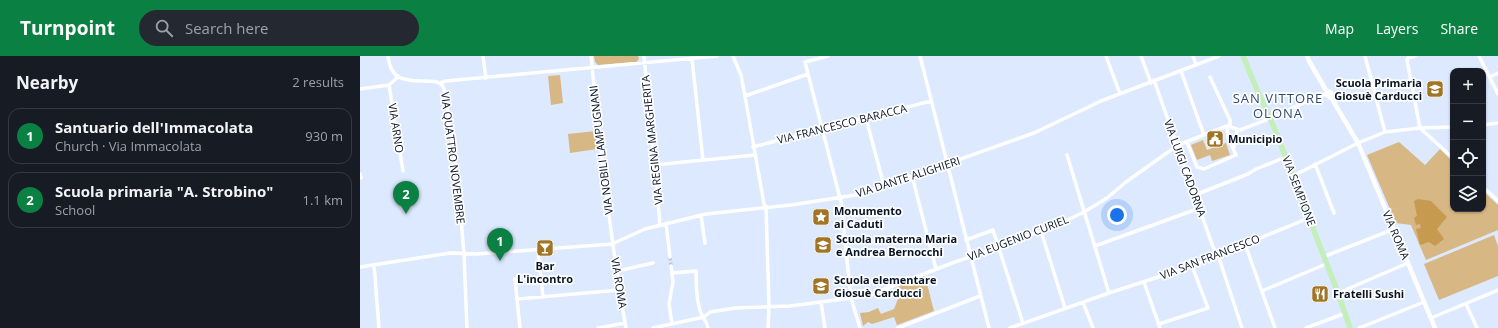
<!DOCTYPE html>
<meta charset="utf-8">
<style>
body{margin:0;font-family:"Open Sans",sans-serif;background:#242831;color:#f1f3f6}
.controls{position:absolute;right:12px;top:12px;display:grid;overflow:hidden;border-radius:8px;box-shadow:0 1px 3px #0004}
.controls button{width:36px;height:36px;display:grid;place-items:center;padding:0;border:0;border-bottom:1px solid #363941;background:#171b24;color:#f1f3f6;font:20px sans-serif}
.you{position:absolute;left:757px;top:159px;width:14px;height:14px;margin:-10px;border:3px solid #fff;border-radius:50%;background:#1a73e8;box-shadow:0 0 0 6px #1a73e833}
.badge{display:grid;place-items:center;width:26px;height:26px;border-radius:50%;background:#0b8043;color:#fff;font-size:13px;font-weight:700}
.pin{position:absolute;translate:-50% -33px;filter:drop-shadow(0 1px 2px #0008)}
.pin::after{content:'';position:absolute;top:21px;width:14px;height:12px;background:inherit;clip-path:polygon(0 0,100% 0,50% 100%)}
.list{margin:0;padding:0;list-style:none}
h2{display:flex;justify-content:space-between;align-items:center;height:52px;margin:0;padding:0 16px;font-size:17px}
h2 small{font-size:13px;font-weight:400;color:#9ea1a6}
.list li{display:grid;grid-template-columns:26px 1fr auto;gap:12px;align-items:center;box-sizing:border-box;height:56px;margin:0 8px 8px;padding:0 8px;border:1px solid #363941;border-radius:12px}
.list b{display:block;font-size:15px;white-space:nowrap}
.list p{margin:0;font-size:13px;white-space:nowrap;color:#9ea1a6}
.list em{font-size:13px;font-style:normal;color:#9ea1a6}
.icon{flex:none;width:22px;height:22px;fill:none;stroke:currentColor;stroke-width:2;stroke-linecap:round;stroke-linejoin:round}
.map{position:relative;flex:none;width:1138px;height:272px;overflow:hidden}
header{display:flex;align-items:center;gap:24px;box-sizing:border-box;height:56px;padding:0 20px;background:#0b8043;color:#fff}
header strong{font-size:19px}
nav{display:flex;gap:22px;margin-inline-start:auto;font-size:14px}
.search{width:280px;height:36px;background:#242831;display:flex;align-items:center;gap:10px;box-sizing:border-box;padding:0 14px;border-radius:22px;color:#9ea1a6;font-size:15px}
main{display:flex}
aside{flex:1;background:#171b24}
.map>svg:first-child{display:block}
</style>
<header>
<strong>Turnpoint</strong>
<div class="search"><svg class="icon" aria-label="search" viewBox="0 0 24 24"><circle cx="10" cy="10" r="6"/><path d="M15 15l6 6"/></svg>Search here</div>
<nav><a>Map</a><a>Layers</a><a>Share</a></nav>
</header>
<main>
<aside>
<h2>Nearby<small>2 results</small></h2>
<ul class="list">
<li><span class="badge">1</span><div><b>Santuario dell'Immacolata</b><p>Church · Via Immacolata</p></div><em>930 m</em></li>
<li><span class="badge">2</span><div><b>Scuola primaria &quot;A. Strobino&quot;</b><p>School</p></div><em>1.1 km</em></li>
</ul>
</aside>
<div class="map">
<svg width="1138" height="272" viewBox="0 0 1138 272">
<rect width="100%" height="100%" fill="#dce9ff"/>
<path fill="#d7b784" d="M234,0H278L279,3L276,6L238,9L235,6Z
M200,19L203,47L191,49L188,20Z
M236,75L237,93L210,97L208,78Z
M843,84L847,94L866,87L870,99L852,105L850,99L837,104L831,89Z
M1039,86L1065,109L1080,93L1093,106V153H1123V135L1138,149V174L1066,204L1051,169L1036,167L1007,99Z
M1134,179L1138,190V220L1079,244L1064,208Z
M565,220L574,255L537,269L534,261L512,268L508,266L503,270L500,257L509,256L518,252L521,258L534,253L540,238L535,232Z"/>
<path fill="#c69b50" d="M1058,143L1071,145L1087,161L1077,173L1084,183L1075,190L1069,186L1060,189L1056,173L1061,172L1060,168L1056,169L1054,162L1057,160L1054,145Z"/>
<g fill="none" stroke-linecap="round" stroke-linejoin="round">
<path stroke="#bcc9de" stroke-width="3.5" stroke-dasharray="3.5 2" stroke-linecap="butt" d="M310,201L311,210"/>
<path stroke="#fff" stroke-width="3.5" d="M28,0C31,31 55,23 77,26L82,29L85,36L97,117L104,198L107,272
M123,0L126,22
M231,0C240,91 250,182 266,272
M284,0L300,168
M373,0L381,19L385,40L404,148L406,151L409,250L408,272
M468,0L445,6L481,146L491,242L500,272
M560,0L629,272
M746,0L760,38
M781,0L791,27
M833,0L836,9
M1005,0L1025,76
M1055,0L1048,2L1047,4L1060,72L1093,102
M1119,0L1138,38
M332,3L343,104
M821,15L844,79
M850,21L870,64V71
M1130,21L1138,17
M794,24L853,191L858,199L882,272
M80,27L86,25L357,0
M29,29L43,115
M0,33L29,29L38,21
M385,40L448,18
M506,62L524,130
M1123,69L1138,67
M827,86L837,111L844,113L876,99L868,81L867,71
M393,91L571,45
M874,91L877,74
M707,99L749,237
M955,108L974,157
M294,109L395,99
M0,118L1,122
M552,120L576,213
M933,120L998,87L1025,76L1060,72L1093,71
M1123,131L1138,145
M835,139L888,118L896,113L926,101
M341,159L345,187
M306,167L310,201
M681,175L705,252
M606,184L633,174L663,267
M885,188L915,272
M735,190L840,152
M178,194L183,241
M963,201L1034,173
M14,209L19,272
M311,210L313,226L309,248L312,268
M0,211L90,197L117,198L252,188L285,173L346,158L431,149L502,138L674,77L741,45L859,0
M257,215L293,207
M312,217L336,215C336,228 336,245 341,257C344,264 346,263 348,272
M155,223L160,272
M784,226L800,272
M902,235L966,208
M978,237L1048,207
M157,243L260,234
M461,246L465,272
M723,246L733,272
M1106,248L1117,272
M1071,262L1138,234
M799,268L848,252L832,210
M238,272L265,267
M293,272L344,261L350,256L375,252L430,250L507,240L592,207L639,191L703,166L724,156L747,142L766,126L818,89L867,70L880,74L921,58L934,51L966,38
M538,272L620,240
M650,272L749,237L832,210L949,162
M946,272L986,257
M999,272L1064,246"/>
<path stroke="#fff" stroke-width="4.5" d="M947,0L949,5L967,36
M966.5 38a2.5 2.5 0 1 1 5 0a2.5 2.5 0 1 1-5 0Z
M968,40L972,43L998,87L1075,272"/>
<path stroke="#c4eeba" stroke-width="5.5" d="M883,0L895,29L916,76L978,237L990,272"/>
</g>
<defs>
<symbol id="school-square" viewBox="-11 -11 22 22"><rect x="-9" y="-9" width="18" height="18" rx="4" fill="#a07525" stroke="#fff"/><path d="M0-5L7-2L0 1L-7-2ZM-4 1L0 2.5L4 1V4Q0 6-4 4Z" fill="#fff"/></symbol>
<symbol id="civic-square" viewBox="-11 -11 22 22"><rect x="-9" y="-9" width="18" height="18" rx="4" fill="#a07525" stroke="#fff"/><path d="M-.6-6.5H3V-4.5H.6V-3L4-1V1h2V6H-6V1h2V-1L-.6-3ZM-1.2 2.5V6h2.4V2.5Z" fill="#fff"/></symbol>
<symbol id="sight-square" viewBox="-11 -11 22 22"><rect x="-9" y="-9" width="18" height="18" rx="4" fill="#a07525" stroke="#fff"/><path d="M0-6L1.8-2.2L6-1.7L2.9 1.2L3.7 5.4L0 3.3L-3.7 5.4L-2.9 1.2L-6-1.7L-1.8-2.2Z" fill="#fff"/></symbol>
<symbol id="bar-square" viewBox="-11 -11 22 22"><rect x="-9" y="-9" width="18" height="18" rx="4" fill="#a07525" stroke="#fff"/><path d="M-6-5H6L.8 .8V4.5H3.5V6h-7V4.5H-.8V.8Z" fill="#fff"/></symbol>
<symbol id="restaurant-square" viewBox="-11 -11 22 22"><rect x="-9" y="-9" width="18" height="18" rx="4" fill="#a07525" stroke="#fff"/><path d="M-5-6h1v4h1v-4h1v4h1v-4h1v5L-1.5 .5V6h-2V.5L-5-1ZM5-6V6H3V1.5H1.5Q1.5-4 5-6Z" fill="#fff"/></symbol>
</defs>
<g fill-rule="evenodd">
<use href="#school-square" x="1065" y="23" width="20" height="20"/>
<use href="#civic-square" x="845" y="73" width="20" height="20"/>
<use href="#sight-square" x="451" y="151" width="20" height="20"/>
<use href="#school-square" x="453" y="179" width="20" height="20"/>
<use href="#bar-square" x="175" y="182" width="20" height="20"/>
<use href="#school-square" x="451" y="220" width="20" height="20"/>
<use href="#restaurant-square" x="950" y="228" width="20" height="20"/>
</g>
<g text-anchor="middle" stroke-width="3.5" stroke-linejoin="round" paint-order="stroke">
<g font-size="11" font-weight="bold" fill="#081325" stroke="#fff" text-anchor="start">
<text x="1062" y="31" text-anchor="end">Scuola Primaria<tspan x="1062" dy="13">Giosuè Carducci</tspan></text>
<text x="868" y="87">Municipio</text>
<text x="474" y="159">Monumento<tspan x="474" dy="13">ai Caduti</tspan></text>
<text x="476" y="187">Scuola materna Maria<tspan x="476" dy="13">e Andrea Bernocchi</tspan></text>
<text x="185" y="214" text-anchor="middle">Bar<tspan x="185" dy="13">L'incontro</tspan></text>
<text x="474" y="228">Scuola elementare<tspan x="474" dy="13">Giosuè Carducci</tspan></text>
<text x="973" y="242">Fratelli Sushi</text>
</g>
<g font-size="11" fill="#081325" stroke="#fff">
<text transform="translate(482 68) rotate(-14)" y="4">VIA FRANCESCO BARACCA</text>
<text transform="translate(36 72) rotate(81)" y="4">VIA ARNO</text>
<text transform="translate(292 84) rotate(-96)" y="4">VIA REGINA MARGHERITA</text>
<text transform="translate(241 94) rotate(-97)" y="4">VIA NOBILI LAMPUGNANI</text>
<text transform="translate(93 102) rotate(83)" y="4">VIA QUATTRO NOVEMBRE</text>
<text transform="translate(825 112) rotate(70)" y="4">VIA LUIGI CADORNA</text>
<text transform="translate(548 121) rotate(-18)" y="4">VIA DANTE ALIGHIERI</text>
<text transform="translate(939 135) rotate(69)" y="4">VIA SEMPIONE</text>
<text transform="translate(1036 179) rotate(67)" y="4">VIA ROMA</text>
<text transform="translate(658 182) rotate(-21)" y="4">VIA EUGENIO CURIEL</text>
<text transform="translate(850 201) rotate(-21)" y="4">VIA SAN FRANCESCO</text>
<text transform="translate(259 227) rotate(81)" y="4">VIA ROMA</text>
</g>
<g font-size="13" letter-spacing="1" fill="#2f4a76" stroke="#fff">
<text x="918" y="47">SAN VITTORE<tspan x="918" dy="15">OLONA</tspan></text>
</g>
</g>
</svg>
<div class="controls">
<button>+</button>
<button>−</button>
<button><svg class="icon" aria-label="locate" viewBox="0 0 24 24"><circle cx="12" cy="12" r="6"/><path d="M12 2v4M12 18v4M2 12h4M18 12h4"/></svg></button>
<button><svg class="icon" aria-label="layers" viewBox="0 0 24 24"><path d="M12 4l9 5-9 5-9-5zM3 14l9 5 9-5"/></svg></button>
</div>
<div class="you"></div>
<div class="pin badge" style="left:140px;top:205px">1</div>
<div class="pin badge" style="left:46px;top:158px">2</div>
</div>
</main>
